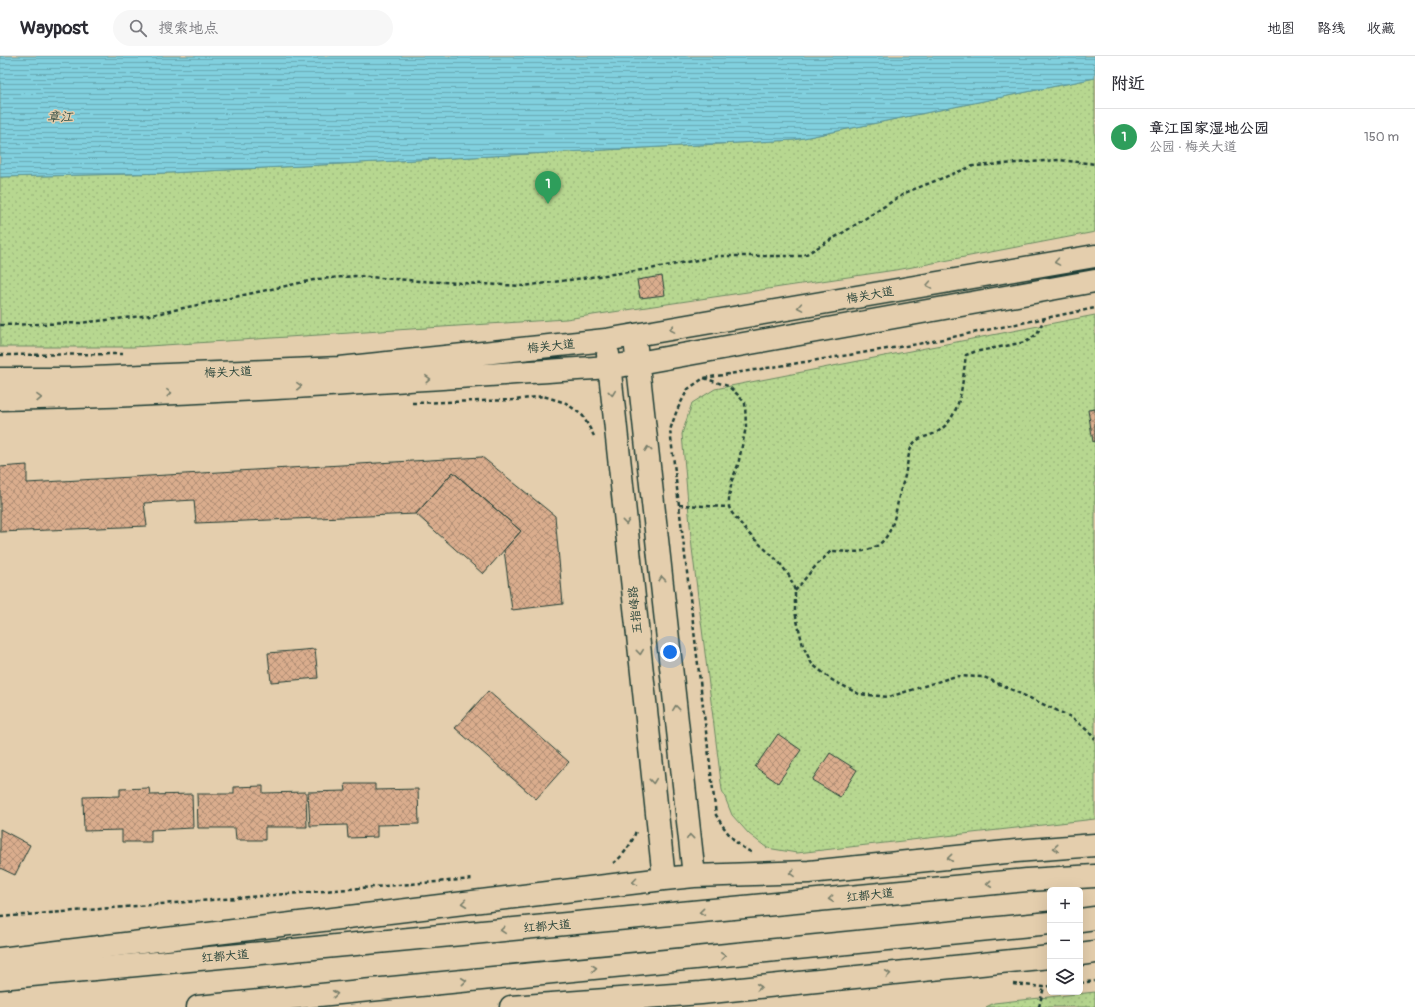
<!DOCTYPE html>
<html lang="zh">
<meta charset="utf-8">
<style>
body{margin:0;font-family:Pangolin,"LXGW WenKai TC",sans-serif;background:#f7f7f7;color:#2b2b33}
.controls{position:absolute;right:12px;bottom:12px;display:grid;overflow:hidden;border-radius:6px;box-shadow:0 4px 16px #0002}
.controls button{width:36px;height:36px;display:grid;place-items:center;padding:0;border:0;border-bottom:1px solid #e1e1e2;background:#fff;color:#2b2b33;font:20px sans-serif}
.you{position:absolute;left:670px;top:596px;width:14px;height:14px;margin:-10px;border:3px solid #fff;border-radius:50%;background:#1a73e8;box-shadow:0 0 0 6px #1a73e833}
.badge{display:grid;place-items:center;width:26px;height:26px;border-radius:50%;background:#c8321e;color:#fff;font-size:13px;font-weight:700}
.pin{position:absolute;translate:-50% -33px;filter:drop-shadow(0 1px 2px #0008)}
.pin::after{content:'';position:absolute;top:21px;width:14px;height:12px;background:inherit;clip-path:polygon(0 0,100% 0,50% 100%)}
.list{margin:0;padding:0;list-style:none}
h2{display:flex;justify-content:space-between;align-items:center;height:52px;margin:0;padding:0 16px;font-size:17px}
h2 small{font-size:13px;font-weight:400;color:#7c7c81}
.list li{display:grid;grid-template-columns:26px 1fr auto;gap:12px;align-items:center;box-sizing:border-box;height:56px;padding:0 16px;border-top:1px solid #e1e1e2}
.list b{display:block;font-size:15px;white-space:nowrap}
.list p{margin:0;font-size:13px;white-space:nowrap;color:#7c7c81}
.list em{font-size:13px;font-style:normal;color:#7c7c81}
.icon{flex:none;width:22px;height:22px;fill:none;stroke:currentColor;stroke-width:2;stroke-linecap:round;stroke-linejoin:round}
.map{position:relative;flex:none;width:1095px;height:951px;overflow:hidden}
header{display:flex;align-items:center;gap:24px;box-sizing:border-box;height:56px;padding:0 20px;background:#fff;border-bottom:1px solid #e1e1e2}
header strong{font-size:19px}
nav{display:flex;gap:22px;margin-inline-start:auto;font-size:14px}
.search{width:280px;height:36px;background:#f7f7f7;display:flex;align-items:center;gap:10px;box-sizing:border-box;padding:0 14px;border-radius:22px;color:#7c7c81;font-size:15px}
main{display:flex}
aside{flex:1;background:#fff}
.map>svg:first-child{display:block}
</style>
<header>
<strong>Waypost</strong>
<div class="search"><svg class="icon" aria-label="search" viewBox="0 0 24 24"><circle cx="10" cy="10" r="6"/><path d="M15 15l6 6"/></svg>搜索地点</div>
<nav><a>地图</a><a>路线</a><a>收藏</a></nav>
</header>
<main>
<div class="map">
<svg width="1095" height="951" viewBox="0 0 1095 951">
<defs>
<pattern id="green-dots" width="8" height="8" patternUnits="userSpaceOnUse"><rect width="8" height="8" fill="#b7d790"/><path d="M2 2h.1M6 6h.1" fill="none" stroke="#9db97d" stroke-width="1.8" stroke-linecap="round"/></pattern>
<pattern id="water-rules" width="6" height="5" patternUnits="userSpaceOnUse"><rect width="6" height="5" fill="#81d0de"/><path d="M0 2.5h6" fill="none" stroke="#69aab5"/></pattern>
<pattern id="building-cross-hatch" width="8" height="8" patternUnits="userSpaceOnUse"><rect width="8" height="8" fill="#daad8d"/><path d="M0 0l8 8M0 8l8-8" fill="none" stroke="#b08e74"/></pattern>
</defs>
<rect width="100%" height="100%" fill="#e4cead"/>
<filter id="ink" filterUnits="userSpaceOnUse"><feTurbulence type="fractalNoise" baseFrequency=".025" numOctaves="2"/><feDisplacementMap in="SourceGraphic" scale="8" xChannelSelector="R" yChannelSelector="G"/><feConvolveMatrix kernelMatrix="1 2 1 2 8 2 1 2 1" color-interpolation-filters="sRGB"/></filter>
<g filter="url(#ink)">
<path fill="url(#green-dots)" stroke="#6b8a62" d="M1095,22V176L902,213L566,263L133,291H0V121L169,117L794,84Z
M1095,259V763L797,797L767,792L749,778L732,759L722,734L692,492L682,378L692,347L715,333Z
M1095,936V951H986L994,947Z"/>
<path fill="url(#water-rules)" stroke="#5a959a" d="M0,0H1095V22L794,84L169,117L0,121Z"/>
<path fill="url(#building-cross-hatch)" stroke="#1f3d34" d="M662,220L665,239L640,242L637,224Z
M1095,353V385L1093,386L1088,354Z
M482,401L555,460L563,548L512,554L504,494L521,475L453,416L416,458L196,467L194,444L144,447L147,470L0,476V411L27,409V427Z
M453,416L521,475L483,518L416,458Z
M315,593L318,622L271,626L268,597Z
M488,635L569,706L536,743L455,672Z
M778,678L801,694L778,727L755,711Z
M830,697L857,714L840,741L812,724Z
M345,728H375V734L418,733L419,768L377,769V781L348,782L347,769L310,770L308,736L346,735Z
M263,730V737L306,736L307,771H265V784H236L235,772H198L197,738H234V731Z
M149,732L150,739L192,738L193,772L151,774V786H122V774L84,775L83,741L120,740V733Z
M0,773L30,789L15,819L0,812Z"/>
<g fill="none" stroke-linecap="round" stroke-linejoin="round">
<defs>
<path id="secondary" d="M636,292L694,820
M608,298L664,823
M0,323H68L340,312L606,284L1095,200
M0,343C203,339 406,324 609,311L638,307L1095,225
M1080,898L1095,896
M0,903L664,823L694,820L809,816L1016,795L1095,789
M511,951L701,937L1050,901"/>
<path id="primary" d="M1080,864L1095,862
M0,922L1027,824L1095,820
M198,951L1050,867"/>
</defs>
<use href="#secondary" stroke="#1f3d34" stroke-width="25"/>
<use href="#primary" stroke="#1f3d34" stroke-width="25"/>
<path stroke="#1f3d34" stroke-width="2.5" stroke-dasharray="4 3" stroke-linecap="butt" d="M0,269L80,267L151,259L318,223L356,220L420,225L524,230L650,213L718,200H803L844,176L907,136L973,110L1060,104L1095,108
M0,299L123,298
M704,322L728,330L737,338L745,347L746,371L738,409L732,424L729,441V451L732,457L750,479L779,506L790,521L795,535V556L803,590L812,608L832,624L859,638L889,641L956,620L984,621L1071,661L1088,675L1095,683
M412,347L515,344L543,340L566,347L583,360L594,380
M679,449L729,451
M795,535L812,514L831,495C844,495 857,498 870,493C892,486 895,460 899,440C901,431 905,423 906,414C908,406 908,398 912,390C916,381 929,381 937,376C963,360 962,325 966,299L974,296L1026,286L1037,278L1044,263
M751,796C735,789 725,774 716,759L670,374L677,354L688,333L704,322L918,288L1095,252
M613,807C622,802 634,785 636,774
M0,861L473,823
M1080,927L1095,925
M1013,928L1044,931L1050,930
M1039,951L1044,931"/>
<use href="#secondary" stroke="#e4cead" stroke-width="22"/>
<use href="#primary" stroke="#e4cead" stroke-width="22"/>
</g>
<defs><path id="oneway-chevron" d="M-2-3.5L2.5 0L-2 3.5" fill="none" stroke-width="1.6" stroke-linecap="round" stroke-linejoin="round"/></defs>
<g stroke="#787e6a">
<use href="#oneway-chevron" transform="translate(1057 206) rotate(170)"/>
<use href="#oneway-chevron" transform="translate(929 229) rotate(170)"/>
<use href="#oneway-chevron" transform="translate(800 251) rotate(170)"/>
<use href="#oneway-chevron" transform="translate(672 273) rotate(170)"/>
<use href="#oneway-chevron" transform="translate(428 323) rotate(-4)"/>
<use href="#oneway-chevron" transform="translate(299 330) rotate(-3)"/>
<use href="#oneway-chevron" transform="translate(169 337) rotate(-3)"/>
<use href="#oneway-chevron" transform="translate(612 337) rotate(84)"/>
<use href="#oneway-chevron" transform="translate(39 342) rotate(-1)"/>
<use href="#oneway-chevron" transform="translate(648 393) rotate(-96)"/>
<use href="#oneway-chevron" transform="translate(626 466) rotate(84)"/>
<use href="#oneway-chevron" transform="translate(662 523) rotate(-96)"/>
<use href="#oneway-chevron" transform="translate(640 596) rotate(84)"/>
<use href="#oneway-chevron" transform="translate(676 652) rotate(-96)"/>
<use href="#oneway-chevron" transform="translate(653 725) rotate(84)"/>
<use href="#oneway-chevron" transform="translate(690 781) rotate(-96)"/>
<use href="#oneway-chevron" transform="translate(1056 792) rotate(176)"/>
<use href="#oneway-chevron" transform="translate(950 802) rotate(174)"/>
<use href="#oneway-chevron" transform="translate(792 817) rotate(178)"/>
<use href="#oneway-chevron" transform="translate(635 826) rotate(173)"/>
<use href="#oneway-chevron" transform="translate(989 828) rotate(174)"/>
<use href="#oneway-chevron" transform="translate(831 843) rotate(174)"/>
<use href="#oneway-chevron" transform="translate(464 847) rotate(173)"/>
<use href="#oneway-chevron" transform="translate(702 856) rotate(174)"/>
<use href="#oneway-chevron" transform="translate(503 874) rotate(175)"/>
<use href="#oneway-chevron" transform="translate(723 900) rotate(-6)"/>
<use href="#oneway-chevron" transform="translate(594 912) rotate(-6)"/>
<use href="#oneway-chevron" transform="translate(888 918) rotate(-6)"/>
<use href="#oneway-chevron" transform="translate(464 925) rotate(-6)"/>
<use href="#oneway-chevron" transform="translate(759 931) rotate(-6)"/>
<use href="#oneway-chevron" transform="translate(335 938) rotate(-6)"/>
</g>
</g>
<g text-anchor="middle" stroke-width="3" stroke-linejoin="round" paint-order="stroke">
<g font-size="12" fill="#1f3d34" stroke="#e4cead">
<text transform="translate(870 239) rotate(-10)" y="4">梅关大道</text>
<text transform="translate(551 290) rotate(-6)" y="4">梅关大道</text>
<text transform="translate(228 316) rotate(-2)" y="4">梅关大道</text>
<text transform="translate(635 554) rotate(-96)" y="4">五指峰路</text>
<text transform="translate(870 839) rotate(-6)" y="4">红都大道</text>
<text transform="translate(547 870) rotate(-5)" y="4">红都大道</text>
<text transform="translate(225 900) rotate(-5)" y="4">红都大道</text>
</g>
<g font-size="13" font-style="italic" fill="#24443c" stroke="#e4cead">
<text x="60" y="65">章江</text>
</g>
</g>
</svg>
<div class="controls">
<button>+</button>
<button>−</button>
<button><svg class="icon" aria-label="layers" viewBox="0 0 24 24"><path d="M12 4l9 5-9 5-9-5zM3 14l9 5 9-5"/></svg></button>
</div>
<div class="you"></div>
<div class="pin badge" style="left:548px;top:148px;background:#2e9e5b">1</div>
</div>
<aside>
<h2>附近<small></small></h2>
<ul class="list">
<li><span class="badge" style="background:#2e9e5b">1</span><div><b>章江国家湿地公园</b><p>公园 · 梅关大道</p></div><em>150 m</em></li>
</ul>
</aside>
</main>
